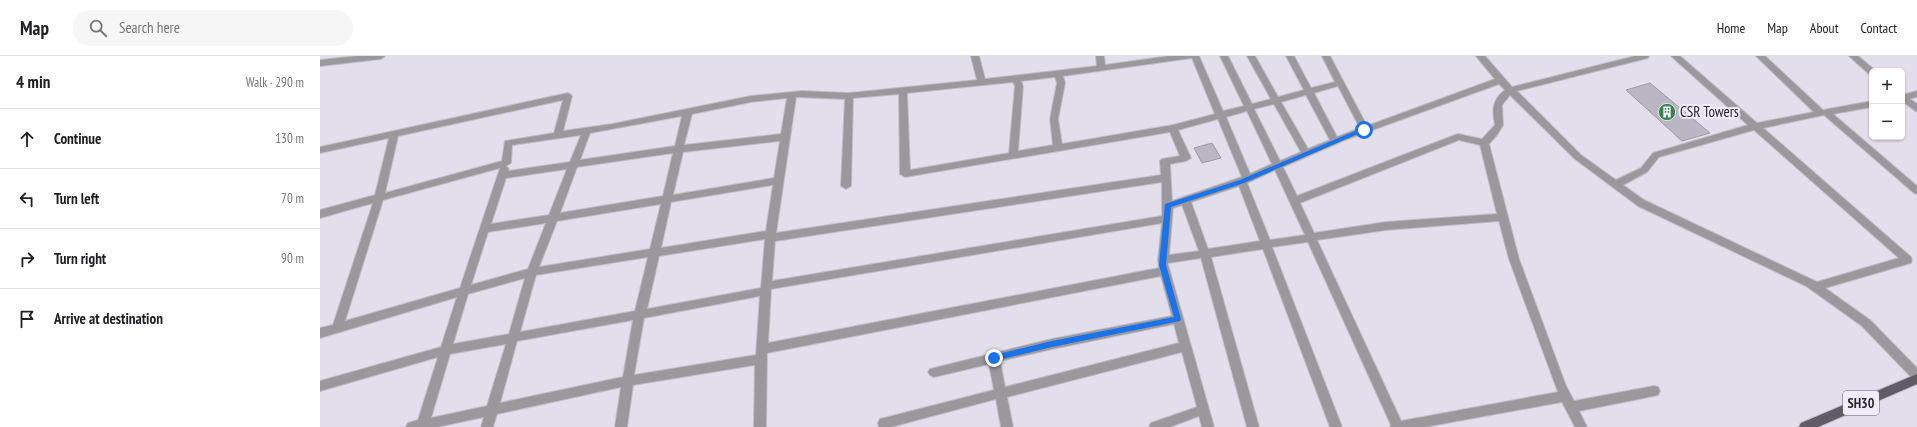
<!DOCTYPE html>
<meta charset="utf-8">
<style>
body{margin:0;font-family:"PT Sans Narrow",sans-serif;background:#f6f6f6;color:#202124}
.controls{position:absolute;right:12px;top:12px;display:grid;overflow:hidden;border-radius:6px;box-shadow:0 1px 3px #0004}
.controls button{width:36px;height:36px;display:grid;place-items:center;padding:0;border:0;border-bottom:1px solid #e0e0e0;background:#fff;color:#202124;font:20px sans-serif}
.stop{position:absolute;width:12px;height:12px;margin:-9px;border:3px solid #1a73e8;border-radius:50%;background:#fff}
.stop.end{background:#1a73e8;border-color:#fff;box-shadow:0 1px 4px #0008}
.list{margin:0;padding:0;list-style:none}
h2{display:flex;justify-content:space-between;align-items:center;height:52px;margin:0;padding:0 16px;font-size:17px}
h2 small{font-size:13px;font-weight:400;color:#757577}
.list li{display:grid;grid-template-columns:26px 1fr auto;gap:12px;align-items:center;box-sizing:border-box;height:60px;padding:0 16px;border-top:1px solid #e0e0e0}
.list b{display:block;font-size:15px;white-space:nowrap}
.list em{font-size:13px;font-style:normal;color:#757577}
.icon{flex:none;width:22px;height:22px;fill:none;stroke:currentColor;stroke-width:2;stroke-linecap:round;stroke-linejoin:round}
.map{position:relative;flex:none;width:1597px;height:371px;overflow:hidden}
header{display:flex;align-items:center;gap:24px;box-sizing:border-box;height:56px;padding:0 20px;background:#fff;border-bottom:1px solid #e0e0e0}
header strong{font-size:19px}
nav{display:flex;gap:22px;margin-inline-start:auto;font-size:14px}
.search{width:280px;height:36px;background:#f6f6f6;display:flex;align-items:center;gap:10px;box-sizing:border-box;padding:0 14px;border-radius:22px;color:#757577;font-size:15px}
main{display:flex}
aside{flex:1;background:#fff}
.map>svg:first-child{display:block}
</style>
<header>
<strong>Map</strong>
<div class="search"><svg class="icon" aria-label="search" viewBox="0 0 24 24"><circle cx="10" cy="10" r="6"/><path d="M15 15l6 6"/></svg>Search here</div>
<nav><a>Home</a><a>Map</a><a>About</a><a>Contact</a></nav>
</header>
<main>
<aside>
<h2>4 min<small>Walk · 290 m</small></h2>
<ul class="list">
<li><svg class="icon" aria-label="ahead" viewBox="0 0 24 24"><path d="M12 20V5M6 11l6-6 6 6"/></svg><div><b>Continue</b></div><em>130 m</em></li>
<li><svg class="icon" aria-label="left" viewBox="0 0 24 24"><path d="M17 20v-9H6M10 6l-5 5 5 5"/></svg><div><b>Turn left</b></div><em>70 m</em></li>
<li><svg class="icon" aria-label="right" viewBox="0 0 24 24"><path d="M7 20v-9h11M14 6l5 5-5 5"/></svg><div><b>Turn right</b></div><em>90 m</em></li>
<li><svg class="icon" aria-label="arrive" viewBox="0 0 24 24"><path d="M6 21V4h12l-3 4 3 4H6"/></svg><div><b>Arrive at destination</b></div></li>
</ul>
</aside>
<div class="map">
<svg width="1597" height="371" viewBox="0 0 1597 371">
<rect width="100%" height="100%" fill="#e2deeb"/>
<path fill="#bbb6c3" stroke="#9d99a5" d="M1330,27L1390,77L1362,85L1306,34Z
M892,87L901,102L882,107L874,92Z"/>
<g fill="none" stroke-linecap="round" stroke-linejoin="round">
<defs>
<path id="minor" d="M38,0H65L61,3L0,10V4Z
M651,0H659L665,23L777,10L776,0H784L785,9L849,0H879L903,55L924,50L900,0H908L932,48L951,43L927,0H935L958,41L984,34L966,0H974L991,32L1015,26L1002,0H1010L1047,70L1175,23L1156,0H1165L1192,31L1315,0H1329L1328,2L1197,35L1261,99L1296,124L1321,112L1333,97L1428,69L1351,0H1360L1437,67L1494,56L1436,0H1445L1503,54L1552,45V51L1513,58L1597,130V138L1594,137L1504,59L1443,72L1591,201L1592,204L1591,207L1505,232L1550,264L1597,312V325L1593,323L1542,270L1486,230L1318,150L1255,103L1190,39L1182,49L1183,69L1177,79L1169,88L1199,203L1246,330L1254,345L1334,330L1338,331L1340,335L1338,339L1334,340L1259,355L1267,371H1255L1242,346L1105,371H1070L1071,369L988,186L952,191L1022,371H1010L943,193L891,201L939,371H927L881,202L848,207V209L894,371H882L879,360L850,371H829L831,367L877,351L862,296L687,341L693,371H681L676,343L571,371H559L558,367L560,363L564,362L674,334L669,308L614,321L610,319L608,316L610,313L732,283L852,260L841,220L447,297L446,371H434L435,309L313,329L307,371H295L301,331L177,358L173,371H161L164,361L117,371H86L88,367L98,364L118,301L0,335V325L121,291L137,241L0,282V272L13,269L53,147L0,162V154L55,139L69,82L0,97V91L248,37L252,40L243,75L292,68L431,40L482,35L529,37L657,24ZM872,2L895,58L853,69L742,88L738,63L745,27L743,20ZM735,21L737,27L730,63L733,89L698,95L703,30L701,25ZM693,26L695,30L689,97L590,114L587,37ZM1179,28L1185,34C1172,44 1172,54 1175,69L1162,83L1138,78L1135,79L977,140L963,111L1025,84ZM1018,30L1040,72L1017,81L994,37ZM579,38L580,118L585,121L850,76L860,100L842,103L840,105L841,119L456,177L476,41L525,43L521,130L526,133L531,130L533,42ZM986,39L1010,84L988,93L961,46ZM467,42L461,78L364,89L372,58L431,46ZM243,44L234,77L185,85L182,105L65,137L78,80ZM954,48L981,96L960,105L934,53ZM927,55L952,108L930,118L906,61ZM362,60L355,90L260,104L270,77ZM898,63L922,121L852,145L850,108L866,105L871,102L858,74ZM1434,74L1579,202L1497,226L1324,144L1303,129L1327,116L1339,101ZM261,79L250,106L188,115L189,113L186,110L191,107L192,89ZM1139,84L1160,89L1177,158L1066,166L994,177L980,147ZM460,85L454,122L353,139L363,96ZM353,97L343,140L240,157L257,111ZM180,112L140,232L25,265L63,144ZM247,113L229,159L171,168L186,122ZM955,114L985,179L950,184L927,127ZM842,126V160L452,225L455,185ZM453,129L446,175L341,192L351,146ZM919,130L940,185L888,193L871,146ZM341,148L330,193L219,211L237,165ZM862,149L879,195L849,199L853,152ZM1179,165L1189,203L1238,336L1081,365L997,184L1066,174ZM226,167L208,213L151,229L168,176ZM842,167L838,204L839,212L448,287L451,233ZM445,183L441,232L327,253L339,200ZM328,201L315,255L200,276L216,219ZM205,222L189,278L133,288L148,238ZM440,240L436,299L314,319L324,262ZM313,264L303,321L180,347L197,285ZM854,268L859,287L685,331L680,305L732,293ZM186,288L167,350L111,362L130,298Z
M1597,35V41L1582,45V39Z"/>
<path id="tertiary" d="M1529,0H1538L1556,15H1552V19L1549,18Z
M1582,37L1597,48V56L1582,45Z"/>
<path id="primary" d="M1597,318V328L1498,371H1479L1481,367Z"/>
</defs>
<use href="#minor" stroke="#c0bdc8" stroke-width="2"/>
<use href="#tertiary" stroke="#c0bdc8" stroke-width="2"/>
<use href="#primary" stroke="#c0bdc8" stroke-width="2"/>
<use href="#minor" fill="#9a989d" fill-rule="evenodd"/>
<use href="#tertiary" fill="#9a989d" fill-rule="evenodd"/>
<use href="#primary" fill="#605c66" fill-rule="evenodd"/>
</g>
<path fill="#1a73e8" d="M1042,72L1047,74L924,127L851,151L846,209L861,263L860,265L732,291L674,305L672,304L671,302L674,299L732,285L854,261L839,209L845,148L920,124Z"/>
<defs>
<symbol id="building-disc" viewBox="-11 -11 22 22"><circle r="9.5" fill="#378250" stroke="#f0ebf8"/><path d="M-4-6H4V6H1V3H-1V6H-4ZM-2.5-4.3h1.7v1.8h-1.7ZM.8-4.3h1.7v1.8H.8ZM-2.5-1h1.7V.8h-1.7ZM.8-1h1.7V.8H.8Z" fill="#fff"/></symbol>
</defs>
<g fill-rule="evenodd">
<use href="#building-disc" x="1337" y="46" width="20" height="20"/>
</g>
<g text-anchor="middle" stroke-width="4" stroke-linejoin="round" paint-order="stroke">
<rect fill="#f0ebf8" stroke="#636168" stroke-width="1" x="1523" y="335" width="36" height="24" rx="3"/>
<g font-size="14" font-weight="bold" fill="#27262b">
<text x="1541" y="352">SH30</text>
</g>
<g font-size="15" fill="#27262b" stroke="#f0ebf8" text-anchor="start">
<text x="1360" y="61">CSR Towers</text>
</g>
</g>
</svg>
<div class="controls">
<button>+</button>
<button>−</button>
</div>
<div class="stop" style="left:1044px;top:74px"></div>
<div class="stop end" style="left:674px;top:302px"></div>
</div>
</main>
